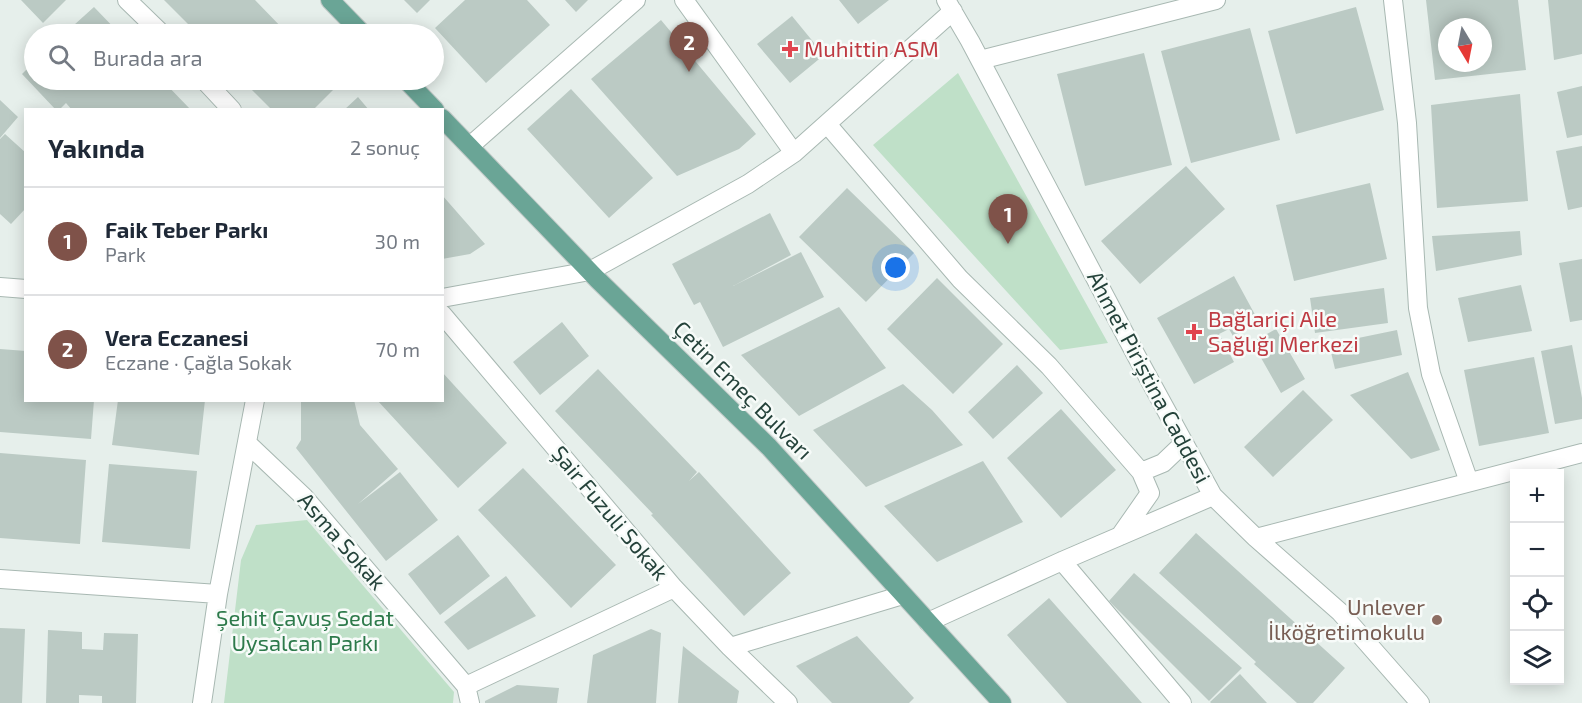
<!DOCTYPE html>
<html lang="tr">
<meta charset="utf-8">
<style>
body{margin:0;font-family:"Exo 2",sans-serif;background:#f2f2f3;color:#1f2937}
.controls{position:absolute;right:18px;bottom:18px;display:grid;overflow:hidden;border-radius:0px;box-shadow:0 3px 15px #0003}
.controls button{width:54px;height:54px;display:grid;place-items:center;padding:0;border:0;border-bottom:2px solid #e0e1e3;background:#fff;color:#1f2937;font:30px sans-serif}
.compass{position:absolute;left:1438px;top:18px;width:54px;height:54px;border-radius:50%;background:#fff;box-shadow:0 3px 15px #0003;rotate:170deg}
.you{position:absolute;left:896px;top:268px;width:21px;height:21px;margin:-15px;border:4px solid #fff;border-radius:50%;background:#1a73e8;box-shadow:0 0 0 9px #1a73e833}
.badge{display:grid;place-items:center;width:39px;height:39px;border-radius:50%;background:#7f5249;color:#fff;font-size:20px;font-weight:700}
.pin{position:absolute;translate:-50% -50px;filter:drop-shadow(0 2px 3px #0008)}
.pin::after{content:'';position:absolute;top:32px;width:21px;height:18px;background:inherit;clip-path:polygon(0 0,100% 0,50% 100%)}
.list{margin:0;padding:0;list-style:none}
h2{display:flex;justify-content:space-between;align-items:center;height:78px;margin:0;padding:0 24px;font-size:26px}
h2 small{font-size:20px;font-weight:400;color:#747a83}
.list li{display:grid;grid-template-columns:39px 1fr auto;gap:18px;align-items:center;box-sizing:border-box;height:108px;padding:0 24px;border-top:2px solid #e0e1e3}
.list b{display:block;font-size:22px;white-space:nowrap}
.list p{margin:0;font-size:20px;white-space:nowrap;color:#747a83}
.list em{font-size:20px;font-style:normal;color:#747a83}
.icon{flex:none;width:33px;height:33px;fill:none;stroke:currentColor;stroke-width:2;stroke-linecap:round;stroke-linejoin:round}
.map{position:relative;flex:none;width:1582px;height:703px;overflow:hidden}
.search{position:absolute;background:#fff;box-shadow:0 3px 15px #0003;left:24px;top:24px;width:420px;height:66px;display:flex;align-items:center;gap:15px;box-sizing:border-box;padding:0 21px;border-radius:33px;color:#747a83;font-size:22px}
.panel{position:absolute;background:#fff;box-shadow:0 3px 15px #0003;left:24px;top:108px;width:420px;height:294px;border-radius:0px}
.map>svg:first-child{display:block}
</style>
<div class="map">
<svg width="1582" height="703" viewBox="0 0 1582 703">
<rect width="100%" height="100%" fill="#e6efeb"/>
<path fill="#bfe0c8" d="M958,73L1108,343L1060,350L873,145Z
M307,520L454,692L453,703H224L241,560L256,525Z"/>
<path fill="#bbcac4" fill-rule="evenodd" d="M21,0H66L43,23Z
M164,0H255L285,31L282,34H198Z
M404,0H430L417,13Z
M465,0H527L550,25L486,83L435,28Z
M565,0H588L576,12Z
M839,0H889L858,24Z
M1426,0H1518L1526,70L1435,80ZM1447,27H1483V63H1447Z
M1548,0H1582V54L1554,60Z
M94,7L120,34H64Z
M1356,7L1384,110L1296,134L1268,31Z
M792,16L824,55L790,83L757,44Z
M661,20L756,134L739,149L677,176L591,79Z
M1250,28L1280,140L1191,163L1161,51Z
M1144,53L1172,165L1085,186L1057,74Z
M34,62V80H162L191,110H72L66,103L59,110H56L22,74Z
M258,80H332L338,85L313,110H272L250,88Z
M1582,86V135L1567,138L1557,92Z
M571,89L653,178L609,218L527,129Z
M1520,94L1528,201L1437,208L1431,105Z
M358,97L369,110H344Z
M0,100L18,117L0,138Z
M5,134L26,153V208L11,224L0,214V139Z
M1582,146V207L1568,210L1556,151Z
M1186,166L1225,209L1140,284L1101,241Z
M1370,183L1387,259L1294,281L1276,205Z
M847,188L914,253L866,302L799,237Z
M442,195L485,244L470,254L442,259Z
M770,213L791,255L733,286L801,252L824,297L723,347L700,302L694,305L672,264Z
M1520,231L1522,255L1436,271L1432,236Z
M1582,259V320L1570,322L1559,263Z
M1234,276L1259,322L1233,336L1229,329L1219,334L1234,362L1194,384L1157,318Z
M937,278L1003,344L953,394L887,329Z
M1521,285L1532,331L1468,342L1458,298Z
M1384,288L1388,323L1315,333L1310,298Z
M839,307L886,368L799,416L741,355Z
M562,322L589,356L540,395L513,362Z
M1276,329L1305,379L1281,393L1252,342Z
M1397,330L1402,355L1335,369L1329,344Z
M1572,345L1582,398V419L1555,424L1541,351Z
M0,349L26,351V400H94L91,439L0,432Z
M1534,357L1549,433L1479,446L1464,370Z
M1017,365L1043,393L993,439L968,412Z
M598,369L697,472L689,481L699,472L791,573L744,616L651,515L653,514L555,411Z
M442,372L507,443L458,488L377,400H442Z
M1408,372L1440,450L1411,459L1350,395Z
M903,384L932,410L963,445L866,487L813,430Z
M1303,390L1333,420L1273,477L1244,447Z
M118,400H205L199,455L112,445Z
M301,400H354L360,425L398,469L358,504L400,472L438,520L386,561L296,448L301,440Z
M1061,409L1116,470L1061,518L1007,458Z
M0,453L86,460L80,544L0,538Z
M983,461L1023,522L937,562L884,506Z
M109,464L197,471L190,549L102,542Z
M523,468L616,565L571,608L478,510Z
M1196,533L1345,668L1313,703H1297L1254,664L1256,662L1159,573Z
M458,535L490,576L440,615L408,574Z
M1134,573L1242,668L1209,701L1109,601Z
M506,576L536,616L468,650L444,622Z
M1049,598L1142,703H1067L1007,635Z
M0,628L25,629L22,703H0Z
M651,629L661,633L656,703H587L593,655Z
M48,630L82,632V649L103,650L104,633L138,634L136,703H102V696L79,695V703H46Z
M857,636L914,698L909,703H832L796,666Z
M683,646L739,691L737,703H678Z
M1240,674L1267,703H1211L1210,702Z
M517,685L559,688L557,703H485V701Z"/>
<g fill="none" stroke-linecap="round" stroke-linejoin="round">
<defs>
<path id="minor" d="M127,0L162,34
M684,0L794,153
M946,0L970,41L1137,357L1213,496L1256,538L1340,612L1420,703
M1393,0L1407,123L1418,308L1431,374L1469,482
M980,60L1216,0
M204,80L232,110
M827,124L960,279L1049,366L1141,472L1163,463L1184,443
M470,146L636,0
M0,287L26,289
M442,298L590,271L748,184L794,153L953,11
M442,314L674,588L730,647L788,703
M247,443L304,497L466,686L470,703
M1120,536L1150,493L1141,472
M1256,538L1582,453
M1062,561L1182,703
M0,579L218,594
M928,622L1062,561L1213,496
M730,647L903,595
M466,686L674,588
M202,703L218,594L255,400"/>
<path id="major" d="M330,0L363,34
M406,80L435,110
M442,118L597,279L769,447L1002,703"/>
</defs>
<use href="#minor" stroke="#a8b8b2" stroke-width="20"/>
<use href="#major" stroke="#c2cac8" stroke-width="20"/>
<use href="#minor" stroke="#fff" stroke-width="18"/>
<use href="#major" stroke="#6aa596" stroke-width="18"/>
</g>
<g fill="#e0444e" stroke="#f7fbf9" stroke-width="2">
<path d="M787 40h6v6h6v6h-6v6h-6v-6h-6v-6h6z"/>
<path d="M1191 323h6v6h6v6h-6v6h-6v-6h-6v-6h6z"/>
</g>
<circle fill="#8d6e63" stroke="#f7fbf9" stroke-width="2" cx="1437" cy="620" r="6"/>
<g text-anchor="middle" stroke-width="5" stroke-linejoin="round" paint-order="stroke">
<g font-size="22" fill="#be3a42" stroke="#f7fbf9" text-anchor="start">
<text x="804" y="57">Muhittin ASM</text>
<text x="1208" y="327">Bağlariçi Aile<tspan x="1208" dy="25">Sağlığı Merkezi</tspan></text>
</g>
<g font-size="22" fill="#24423a" stroke="#f7fbf9">
<text transform="translate(1149 377) rotate(62)" y="8">Ahmet Piriştina Caddesi</text>
<text transform="translate(743 390) rotate(45)" y="8">Çetin Emeç Bulvarı</text>
<text transform="translate(610 513) rotate(50)" y="8">Şair Fuzuli Sokak</text>
<text transform="translate(342 541) rotate(49)" y="8">Asma Sokak</text>
</g>
<g font-size="22" fill="#785e54" stroke="#f7fbf9" text-anchor="end">
<text x="1425" y="615">Unlever<tspan x="1425" dy="25">İlköğretimokulu</tspan></text>
</g>
<g font-size="22" fill="#2d7a4b" stroke="#f7fbf9">
<text x="305" y="626">Şehit Çavuş Sedat<tspan x="305" dy="25">Uysalcan Parkı</tspan></text>
</g>
</g>
</svg>
<div class="controls">
<button>+</button>
<button>−</button>
<button><svg class="icon" aria-label="locate" viewBox="0 0 24 24"><circle cx="12" cy="12" r="6"/><path d="M12 2v4M12 18v4M2 12h4M18 12h4"/></svg></button>
<button><svg class="icon" aria-label="layers" viewBox="0 0 24 24"><path d="M12 4l9 5-9 5-9-5zM3 14l9 5 9-5"/></svg></button>
</div>
<svg class="compass" viewBox="-18 -18 36 36"><path d="M0-13l5 13h-10z" fill="#e53935"/><path d="M0 13l5-13h-10z" fill="#747a83"/></svg>
<div class="you"></div>
<div class="pin badge" style="left:1008px;top:244px">1</div>
<div class="pin badge" style="left:689px;top:72px">2</div>
<div class="search"><svg class="icon" aria-label="search" viewBox="0 0 24 24"><circle cx="10" cy="10" r="6"/><path d="M15 15l6 6"/></svg>Burada ara</div>
<section class="panel">
<h2>Yakında<small>2 sonuç</small></h2>
<ul class="list">
<li><span class="badge">1</span><div><b>Faik Teber Parkı</b><p>Park</p></div><em>30 m</em></li>
<li><span class="badge">2</span><div><b>Vera Eczanesi</b><p>Eczane · Çağla Sokak</p></div><em>70 m</em></li>
</ul>
</section>
</div>
